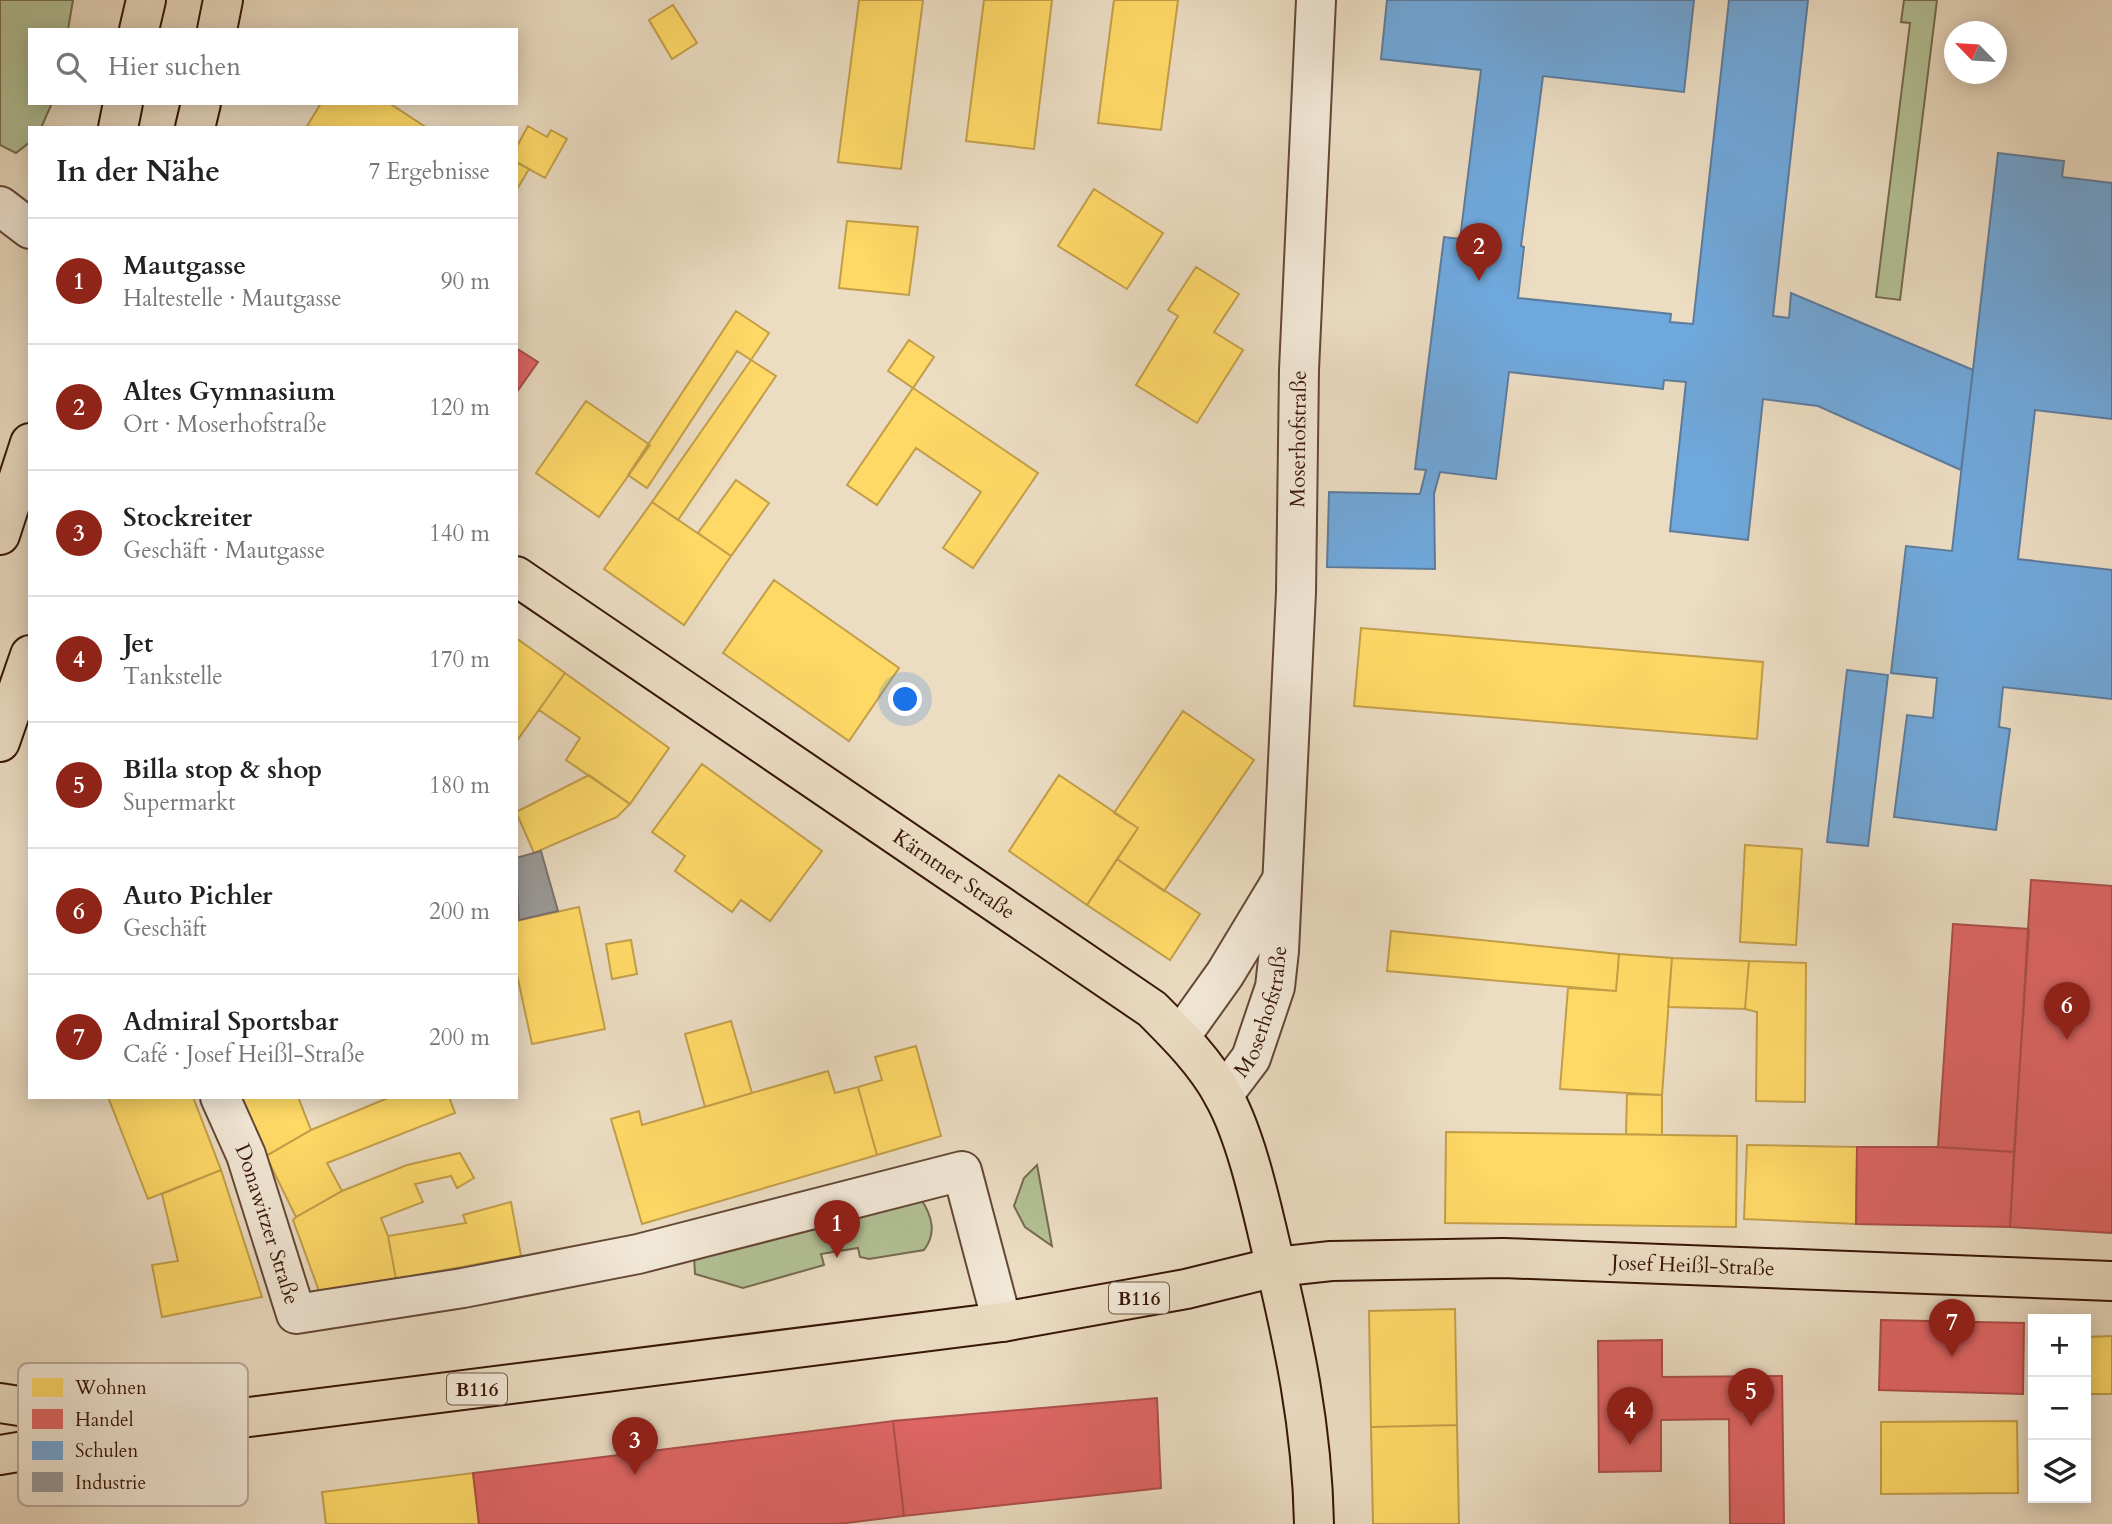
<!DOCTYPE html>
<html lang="de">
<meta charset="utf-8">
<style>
body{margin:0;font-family:Cardo,serif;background:#f6f6f6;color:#222}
.controls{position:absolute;right:21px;bottom:21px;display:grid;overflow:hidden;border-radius:0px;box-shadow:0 4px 18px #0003}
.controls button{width:63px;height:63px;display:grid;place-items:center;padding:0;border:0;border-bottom:2px solid #e0e0e0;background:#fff;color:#222;font:35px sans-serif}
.compass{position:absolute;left:1944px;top:21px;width:63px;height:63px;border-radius:50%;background:#fff;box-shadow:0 4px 18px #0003;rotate:295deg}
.you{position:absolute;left:906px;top:700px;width:24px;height:24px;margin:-18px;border:5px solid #fff;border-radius:50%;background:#1a73e8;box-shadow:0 0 0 10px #1a73e833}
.badge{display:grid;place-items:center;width:46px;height:46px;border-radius:50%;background:#8f2418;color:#fff;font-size:23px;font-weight:700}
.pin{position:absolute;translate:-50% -58px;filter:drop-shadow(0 2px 4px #0008)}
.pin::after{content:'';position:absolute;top:37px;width:24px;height:21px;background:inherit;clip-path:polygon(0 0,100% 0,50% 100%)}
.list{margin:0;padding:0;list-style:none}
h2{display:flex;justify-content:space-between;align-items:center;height:91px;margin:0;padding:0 28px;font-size:30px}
h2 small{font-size:23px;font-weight:400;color:#767676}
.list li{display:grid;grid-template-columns:46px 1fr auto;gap:21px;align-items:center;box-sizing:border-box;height:126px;padding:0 28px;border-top:2px solid #e0e0e0}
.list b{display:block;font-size:26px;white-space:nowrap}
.list p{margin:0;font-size:23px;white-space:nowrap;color:#767676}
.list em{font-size:23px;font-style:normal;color:#767676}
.icon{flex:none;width:38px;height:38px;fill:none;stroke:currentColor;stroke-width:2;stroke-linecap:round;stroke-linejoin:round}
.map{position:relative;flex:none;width:2112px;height:1524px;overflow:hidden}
.search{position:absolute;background:#fff;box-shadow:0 4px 18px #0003;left:28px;top:28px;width:490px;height:77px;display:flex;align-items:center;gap:18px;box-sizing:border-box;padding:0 24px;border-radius:0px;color:#767676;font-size:26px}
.panel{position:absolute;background:#fff;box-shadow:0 4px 18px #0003;left:28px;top:126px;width:490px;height:973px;border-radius:0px}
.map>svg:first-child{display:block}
</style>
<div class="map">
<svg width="2112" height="1524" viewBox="0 0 2112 1524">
<rect width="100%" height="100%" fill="#ebdcc2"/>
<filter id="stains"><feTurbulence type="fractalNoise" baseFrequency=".00286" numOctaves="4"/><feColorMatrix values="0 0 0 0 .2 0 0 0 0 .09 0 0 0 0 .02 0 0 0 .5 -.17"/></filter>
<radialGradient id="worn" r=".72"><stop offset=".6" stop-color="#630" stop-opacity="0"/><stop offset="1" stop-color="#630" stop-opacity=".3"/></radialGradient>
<path fill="#b3c196" stroke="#756b4f" stroke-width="2" d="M0,0H73L68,30H30V103H52L41,128H30V142L16,153L0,145Z
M1904,0H1937L1900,300L1876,297L1910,23L1901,22Z
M1037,1165L1052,1246L1025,1227L1014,1206L1024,1178Z
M921,1199C932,1216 937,1233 924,1250L869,1259L860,1257L858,1248L821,1254L824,1265L743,1288L695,1274L694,1255Z"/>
<path fill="#ffd966" stroke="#c39e4a" stroke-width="2" d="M859,0H923L901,169L838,162Z
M984,0H1052L1034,149L966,141Z
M1114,0H1178L1161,130L1098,123Z
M673,5L697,43L672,59L649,20Z
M321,103H389L427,128H306Z
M528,126L547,137L551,130L567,139L545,178L516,162V148Z
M516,162L529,169L516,191Z
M1094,189L1163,233L1127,289L1058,246Z
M847,221L918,227L909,295L839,288Z
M1196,267L1239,294L1214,332L1243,350L1197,423L1136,385L1178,316L1168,310Z
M736,311L769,333L751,360L737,351L647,488L628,475Z
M909,340L934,357L913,388L888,371Z
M751,360L776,376L678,520L652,502Z
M913,388L1038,473L973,568L943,548L981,492L916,448L877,505L847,485Z
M586,401L650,445L599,517L536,473Z
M736,480L769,503L731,556L698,533Z
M652,502L731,556L684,625L604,569Z
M774,580L899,668L849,741L723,653Z
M1361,628L1763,662L1757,739L1354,706Z
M516,638L565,673L516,742Z
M565,673L669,748L630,804L566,760L580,738L539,710Z
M1183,711L1254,760L1164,891L1117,859L1138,828L1114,813Z
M702,764L822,851L770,921L741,900L732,912L675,871L685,856L652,832Z
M589,775L630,804L617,817L534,853L516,812Z
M1059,775L1138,828L1087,905L1009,851Z
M1745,845L1802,849L1796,945L1740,942Z
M1117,859L1200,914L1170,960L1087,905Z
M579,907L605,1029L532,1044L516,970V921Z
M1391,931L1619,954L1616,991L1387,971Z
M631,940L637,974L612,979L606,944Z
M1619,954L1672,958L1662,1095L1560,1089L1568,988L1616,991Z
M1672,958L1749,961L1745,1009L1668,1007Z
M1749,961L1806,963L1805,1102L1756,1101L1757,1012L1745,1009Z
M731,1021L752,1093L705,1107L685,1034Z
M916,1046L941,1136L877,1155L858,1087L882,1080L875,1057Z
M828,1071L835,1093L858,1087L877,1155L642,1224L611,1119L639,1111L642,1125Z
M1627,1094L1662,1095V1135L1626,1134Z
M108,1097H193L221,1170L148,1199Z
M241,1097H298L311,1130L266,1156Z
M390,1097H449L455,1113L327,1163L342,1191L296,1217L266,1156L311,1130Z
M1446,1132L1737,1136L1736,1227L1445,1223Z
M1747,1145L1857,1147L1856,1224L1744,1219Z
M460,1153L474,1178L457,1188L451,1176L415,1184L423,1202L381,1218L388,1236L396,1279L319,1291L293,1220L296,1217L342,1191L407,1165Z
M221,1170L262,1297L162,1317L152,1265L178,1261L162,1194Z
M511,1202L521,1256L396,1279L388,1236L466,1223L463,1215Z
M1455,1309L1457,1425L1371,1427L1369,1311Z
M2112,1336V1394H2086V1337Z
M2017,1421L2018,1493L1881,1494V1422Z
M1457,1425L1459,1524H1373L1371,1427Z
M473,1473L479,1524H326L322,1492Z"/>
<path fill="#e06666" stroke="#ad4e4a" stroke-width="2" d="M516,348L538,362L516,393Z
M2031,880L2112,886V1233L2010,1227Z
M1953,924L2029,929L2014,1152L1938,1147Z
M1857,1147H1938L2014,1152L2010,1227L1856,1224Z
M1881,1320L2024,1323L2023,1394L1879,1390Z
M1662,1340V1377L1782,1376L1784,1524H1730L1729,1419L1661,1420V1471L1599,1472L1598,1341Z
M1157,1398L1161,1488L904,1516L893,1421Z
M893,1421L904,1516L838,1524H479L473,1473Z"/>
<path fill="#6fa8dc" stroke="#5e7c9c" stroke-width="2" d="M1387,0H1694L1684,92L1543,76L1521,246L1524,247L1518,298L1671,314L1670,322L1693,324L1729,0H1808L1773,316L1789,318L1791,293L1973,370L1961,470L1818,406L1763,399L1748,540L1670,531L1686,382L1664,380L1663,389L1509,372L1496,479L1440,472L1434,494L1435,569L1327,567L1329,492L1420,494L1426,470L1415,469L1444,237L1460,239L1481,70L1381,59Z
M1998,153L2064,161L2062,177L2112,183V419L2035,410L2018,559L2112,570V699L2003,687L1999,727L2010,729L1996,830L1894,817L1907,715L1933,718L1937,678L1891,673L1906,546L1952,551Z
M1847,670L1888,675L1868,846L1827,842Z"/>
<path fill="#999" stroke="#7c716e" stroke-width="2" d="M541,851L558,911L519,920L516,858Z"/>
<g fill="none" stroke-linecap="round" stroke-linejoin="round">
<defs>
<g id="minor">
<path d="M0,206L30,229"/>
<path d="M1180,1037L1225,974L1280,883"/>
<path id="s1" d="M1223,1095L1251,1058L1275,987L1279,951L1296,592L1299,370L1316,0"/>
<path id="s2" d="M220,1097L246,1155L296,1314L463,1288L638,1254L962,1171L1002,1322"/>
</g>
<g id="major">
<path d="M139,30L146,0"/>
<path d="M217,30L223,0"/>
<path d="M118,128L123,103"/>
<path d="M195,128L201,103"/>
<path d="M0,535L30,443"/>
<path id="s3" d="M516,576L1152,1009C1178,1035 1206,1063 1223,1095C1246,1136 1260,1201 1271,1247C1294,1343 1312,1425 1314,1524"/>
<path d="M0,742L30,655"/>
<path d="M0,1403L129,1423"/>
<path id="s4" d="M0,1455L162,1428L1002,1322L1186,1289L1276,1267L1331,1261L1503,1258L2112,1281"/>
</g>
</defs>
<use href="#minor" stroke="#644736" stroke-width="42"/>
<use href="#major" stroke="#371508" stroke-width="42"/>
<use href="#minor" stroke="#f2e8d7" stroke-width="38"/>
<use href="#major" stroke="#ebdcc2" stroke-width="38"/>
</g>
<g text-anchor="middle" stroke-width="7" stroke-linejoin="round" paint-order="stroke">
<g fill="#f2e8d7" stroke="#6f5446" stroke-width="2">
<rect x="1109" y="1282.5" width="60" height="31" rx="5"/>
<rect x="447" y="1373.5" width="60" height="31" rx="5"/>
</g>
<g font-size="19" font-weight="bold" fill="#371508">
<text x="1139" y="1305">B116</text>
<text x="477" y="1396">B116</text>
</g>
<g font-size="21" fill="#371508" stroke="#f2e8d7">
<text dy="7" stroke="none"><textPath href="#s1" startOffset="670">Moserhofstraße</textPath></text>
<text dy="7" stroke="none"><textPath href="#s3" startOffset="530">Kärntner Straße</textPath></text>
<text dy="7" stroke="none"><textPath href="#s1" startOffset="94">Moserhofstraße</textPath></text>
<text dy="7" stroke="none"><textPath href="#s2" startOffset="136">Donawitzer Straße</textPath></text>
<text dy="7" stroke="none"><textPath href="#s4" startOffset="1708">Josef Heißl-Straße</textPath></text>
</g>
</g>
<rect x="18" y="1363" width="230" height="143" rx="10" fill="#f2e8d7" stroke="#baa999" stroke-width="2"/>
<rect x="32" y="1378" width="31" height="19" fill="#ffd966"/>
<rect x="32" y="1409" width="31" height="20" fill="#e06666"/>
<rect x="32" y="1441" width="31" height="19" fill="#6fa8dc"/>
<rect x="32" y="1472" width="31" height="20" fill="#999"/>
<g font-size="19" fill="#371508">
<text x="75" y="1394">Wohnen</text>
<text x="75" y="1426">Handel</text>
<text x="75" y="1457">Schulen</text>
<text x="75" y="1489">Industrie</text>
</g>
<rect width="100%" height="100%" filter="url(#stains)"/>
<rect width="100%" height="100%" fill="url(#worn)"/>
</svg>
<div class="controls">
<button>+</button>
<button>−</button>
<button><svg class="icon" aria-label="layers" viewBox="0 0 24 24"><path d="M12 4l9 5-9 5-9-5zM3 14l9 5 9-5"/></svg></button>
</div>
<svg class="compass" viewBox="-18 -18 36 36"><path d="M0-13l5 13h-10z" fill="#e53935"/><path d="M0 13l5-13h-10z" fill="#767676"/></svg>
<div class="you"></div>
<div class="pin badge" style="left:837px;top:1258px">1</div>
<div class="pin badge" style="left:1479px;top:281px">2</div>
<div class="pin badge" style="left:635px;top:1475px">3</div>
<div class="pin badge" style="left:1630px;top:1445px">4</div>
<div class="pin badge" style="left:1751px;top:1426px">5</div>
<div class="pin badge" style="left:2067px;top:1040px">6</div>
<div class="pin badge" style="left:1952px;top:1357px">7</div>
<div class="search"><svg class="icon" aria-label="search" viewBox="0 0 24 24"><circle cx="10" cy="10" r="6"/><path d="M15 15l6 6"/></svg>Hier suchen</div>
<section class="panel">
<h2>In der Nähe<small>7 Ergebnisse</small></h2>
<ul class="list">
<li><span class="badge">1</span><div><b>Mautgasse</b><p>Haltestelle · Mautgasse</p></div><em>90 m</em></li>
<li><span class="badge">2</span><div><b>Altes Gymnasium</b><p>Ort · Moserhofstraße</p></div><em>120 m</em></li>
<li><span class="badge">3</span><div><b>Stockreiter</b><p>Geschäft · Mautgasse</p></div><em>140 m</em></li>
<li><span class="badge">4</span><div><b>Jet</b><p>Tankstelle</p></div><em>170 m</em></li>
<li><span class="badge">5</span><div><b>Billa stop &amp; shop</b><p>Supermarkt</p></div><em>180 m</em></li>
<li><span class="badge">6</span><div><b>Auto Pichler</b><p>Geschäft</p></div><em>200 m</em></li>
<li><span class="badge">7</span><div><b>Admiral Sportsbar</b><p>Café · Josef Heißl-Straße</p></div><em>200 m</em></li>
</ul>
</section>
</div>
